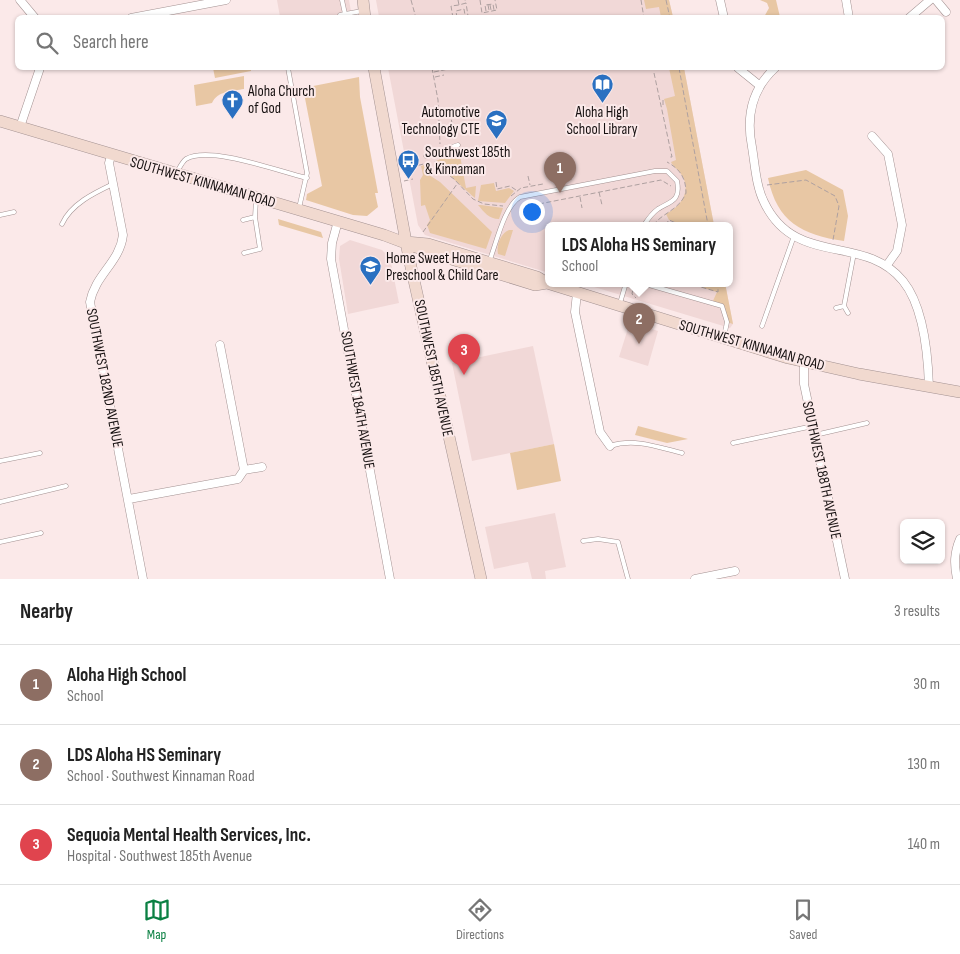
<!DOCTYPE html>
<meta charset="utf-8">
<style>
body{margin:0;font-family:"Sofia Sans Condensed",sans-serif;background:#f6f6f6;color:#222}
.controls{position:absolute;right:15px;bottom:15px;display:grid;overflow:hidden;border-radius:8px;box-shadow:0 1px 4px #0004}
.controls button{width:45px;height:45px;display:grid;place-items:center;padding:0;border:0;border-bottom:1px solid #e0e0e0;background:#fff;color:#222;font:25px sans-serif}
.you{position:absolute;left:531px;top:211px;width:18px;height:18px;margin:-12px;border:4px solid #fff;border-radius:50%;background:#1a73e8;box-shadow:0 0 0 8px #1a73e833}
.badge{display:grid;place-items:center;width:32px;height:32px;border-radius:50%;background:#0b8043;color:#fff;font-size:16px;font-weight:700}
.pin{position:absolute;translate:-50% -41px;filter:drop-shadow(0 1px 2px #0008)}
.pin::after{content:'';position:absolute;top:26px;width:18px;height:15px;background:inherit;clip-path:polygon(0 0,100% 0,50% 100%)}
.popup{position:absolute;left:545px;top:222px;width:188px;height:65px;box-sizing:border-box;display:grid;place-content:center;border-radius:8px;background:#fff;filter:drop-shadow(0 1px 4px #0005);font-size:16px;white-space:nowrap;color:#767676}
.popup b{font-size:19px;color:#222}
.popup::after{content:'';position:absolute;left:50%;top:100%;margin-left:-10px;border:10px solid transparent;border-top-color:#fff}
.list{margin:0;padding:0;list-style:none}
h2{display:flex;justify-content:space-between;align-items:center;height:65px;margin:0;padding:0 20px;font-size:21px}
h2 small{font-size:16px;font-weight:400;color:#767676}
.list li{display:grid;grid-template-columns:32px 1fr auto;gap:15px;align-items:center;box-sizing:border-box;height:80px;padding:0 20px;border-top:1px solid #e0e0e0}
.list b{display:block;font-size:19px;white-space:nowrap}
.list p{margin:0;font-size:16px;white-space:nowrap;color:#767676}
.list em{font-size:16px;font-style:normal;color:#767676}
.icon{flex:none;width:28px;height:28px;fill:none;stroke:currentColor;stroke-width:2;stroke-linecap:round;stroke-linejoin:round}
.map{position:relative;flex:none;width:960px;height:579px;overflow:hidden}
.search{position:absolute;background:#fff;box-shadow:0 1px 4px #0004;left:15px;right:15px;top:15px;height:55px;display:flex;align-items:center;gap:12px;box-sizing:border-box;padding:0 18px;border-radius:8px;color:#767676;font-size:19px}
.sheet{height:305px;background:#fff}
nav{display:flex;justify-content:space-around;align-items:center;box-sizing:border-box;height:70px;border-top:1px solid #e0e0e0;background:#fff;font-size:14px;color:#767676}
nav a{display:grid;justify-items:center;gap:2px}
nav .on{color:#0b8043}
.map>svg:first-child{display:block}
</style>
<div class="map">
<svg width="960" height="579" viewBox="0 0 960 579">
<rect width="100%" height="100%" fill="#fbe9e9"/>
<path fill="#f1d8d7" d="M277,0H349L352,17H280Z
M376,0H669L673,17H379Z
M388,68H684L714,225H549V273L425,235L418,225Z
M350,240L382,250L390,258L399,303L348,314L339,259L340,246Z
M581,283H725L733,324L730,328Z
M630,322L658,331L648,366L619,357Z
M533,346L554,444L472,461L452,363Z
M555,513L566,567L545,571L546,579H532L528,562L494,569L485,527Z"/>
<path fill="#e8c7a4" d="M644,0H669L673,17H661L659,7L646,9Z
M760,0H776L780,17H764L769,8L767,3Z
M213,68H251V71L215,78Z
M669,68H684L714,225H683L669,220L666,214C682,206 692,190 681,174C678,169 673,167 671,162L676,160L667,109L664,99L675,96Z
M244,76V89C233,91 217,91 212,103L196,106L194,85Z
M359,77L360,97L378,193H375L378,207L367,216L353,215L306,200L307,194L322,186L303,88Z
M459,150L466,188L476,186L475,198C469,193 438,165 436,161Z
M424,165L429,175L440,182L492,232L486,249L430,233L427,225L430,220L425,205L421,206L420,180L423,175L421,166Z
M806,170L843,190L848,216L844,241C802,235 777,222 768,178Z
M494,183L496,191L509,188L514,191L505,203L478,201L481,185Z
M478,205H481L503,208L499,219C489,219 484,212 478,205Z
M278,219L321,232L323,238L279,225Z
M509,230H513L505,256L498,254C496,245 501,233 509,230Z
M687,283H725L733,324L727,322L722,306L712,303L717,292Z
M638,426L688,439L667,443L635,435Z
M554,444L561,481L517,490L510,453Z"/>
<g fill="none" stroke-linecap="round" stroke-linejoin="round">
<defs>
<path id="service" d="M342,0L345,14
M340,15L362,11
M288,68L307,173L299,208
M426,156L458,145
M177,172C180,167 182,162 186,159C210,145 280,172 307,178
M0,215L14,212
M243,220L255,217
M62,224C71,204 94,193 113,184
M244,253L260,249L255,217L256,200
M489,262C496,245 504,206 520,197L655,171H667L677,181C681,201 671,201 658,209C652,213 648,219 644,225
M642,283L722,306L727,322L724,337
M620,303L626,283
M844,306L854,253
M836,308L844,306L848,313
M762,326L794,236
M815,435L867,423
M733,443L813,426
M610,446C635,438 657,447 682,453
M0,461L40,453
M0,502L66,486
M583,541L598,539L618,542L628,579
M0,542L41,533"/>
<path id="minor" d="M20,0L35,18
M720,0L724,18
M846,0L849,18
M936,0L946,12
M131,18L226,0
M909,18L930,0
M738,68L759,85
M775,68C752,89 746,117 752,147C755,165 756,186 764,202C795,268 864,233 903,281C924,307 928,354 929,387
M20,127L40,68
M872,136L888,154L902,225L897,251L887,265
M111,156L109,163L123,235C120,262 95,275 90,302L143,579
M338,221L332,243L331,259L390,579
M577,293L575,312L600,432L610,446
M220,345L244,470
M804,361V384L845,579
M129,499L238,479L244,470L262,467
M695,579L735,571
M957,579C954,564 954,553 960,539"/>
<path id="secondary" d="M363,0L365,18
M374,68L409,258L481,579
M0,121L384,235L432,253L535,285L547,283
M406,242L428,244L537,277L547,283L788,358L859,374L960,392"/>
</defs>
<use href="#service" stroke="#a39292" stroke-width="5"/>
<use href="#minor" stroke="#a39292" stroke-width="9"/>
<use href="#secondary" stroke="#a39292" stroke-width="12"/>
<path stroke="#aea0a0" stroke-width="1" stroke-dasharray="5 2.5" stroke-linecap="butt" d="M411,0L416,18
M458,0L459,5L466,3L465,0
M480,0L482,13L497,10L495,0
M641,0L644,18
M666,0L670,18
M488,5L489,10
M490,5L491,10
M486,11L485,5L493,4L494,10
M453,18L451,6L459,5
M457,18L456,11L464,9L465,15
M458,18L468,16L466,3
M432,68L438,100L440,144
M653,68L654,69
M679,68L708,225
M434,72L453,68
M654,73L672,157H669
M435,77L444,75
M663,105V99
M440,115L451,113
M410,132L454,133L450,113
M435,161L437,167L454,179L473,199L484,204L503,206
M411,167L428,163
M569,170L571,180
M528,176L530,185
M404,181L413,179
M496,182L497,189L510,186L516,190
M767,185L806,180L835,196L839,206L833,240
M599,192L602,205
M511,196L521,188L543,184
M580,197L582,208
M539,204L661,180L671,186
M653,225C664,212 679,210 686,193C686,178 680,169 667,162
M665,225L669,220L681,225
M672,225L668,222L679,225
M423,232L457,184
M634,283L632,294L636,298
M687,283L718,292V283"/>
<use href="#service" stroke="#fff" stroke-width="4"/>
<use href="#minor" stroke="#fff" stroke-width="8"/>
<use href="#secondary" stroke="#f1d9cf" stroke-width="11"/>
</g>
<defs>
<symbol id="library-pin" viewBox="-11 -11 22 30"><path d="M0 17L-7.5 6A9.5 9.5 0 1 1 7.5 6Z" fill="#2a70c1" stroke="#fbe9e9"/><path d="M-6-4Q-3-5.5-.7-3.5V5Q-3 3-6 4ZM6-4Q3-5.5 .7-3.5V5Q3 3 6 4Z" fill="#fff"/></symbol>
<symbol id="church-pin" viewBox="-11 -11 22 30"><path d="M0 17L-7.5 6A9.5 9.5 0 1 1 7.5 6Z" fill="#2a70c1" stroke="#fbe9e9"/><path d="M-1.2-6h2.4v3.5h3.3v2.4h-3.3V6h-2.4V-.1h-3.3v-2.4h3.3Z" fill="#fff"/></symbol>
<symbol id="school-pin" viewBox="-11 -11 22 30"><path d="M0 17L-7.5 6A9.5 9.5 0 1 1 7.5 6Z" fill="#2a70c1" stroke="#fbe9e9"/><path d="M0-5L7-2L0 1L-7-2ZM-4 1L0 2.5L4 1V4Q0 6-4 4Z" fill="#fff"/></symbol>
<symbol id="bus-pin" viewBox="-11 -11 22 30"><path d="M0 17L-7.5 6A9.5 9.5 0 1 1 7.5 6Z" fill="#2a70c1" stroke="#fbe9e9"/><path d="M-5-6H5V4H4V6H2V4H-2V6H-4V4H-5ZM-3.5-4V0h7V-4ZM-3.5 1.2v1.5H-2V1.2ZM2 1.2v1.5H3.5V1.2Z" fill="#fff"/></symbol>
</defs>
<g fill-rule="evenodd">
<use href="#library-pin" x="590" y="72" width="25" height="34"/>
<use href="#church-pin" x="220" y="88" width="25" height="34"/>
<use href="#school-pin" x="484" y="108" width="25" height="34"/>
<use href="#bus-pin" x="396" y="148" width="25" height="34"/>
<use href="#school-pin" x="358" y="254" width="25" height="34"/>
</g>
<g text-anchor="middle" stroke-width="4" stroke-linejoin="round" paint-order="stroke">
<g font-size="15" fill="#161010" stroke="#fbe9e9" text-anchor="start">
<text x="248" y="96">Aloha Church<tspan x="248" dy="17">of God</tspan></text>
<text x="480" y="117" text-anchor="end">Automotive<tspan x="480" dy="17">Technology CTE</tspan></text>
<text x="602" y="117" text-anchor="middle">Aloha High<tspan x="602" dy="17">School Library</tspan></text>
<text x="425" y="157">Southwest 185th<tspan x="425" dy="17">&amp; Kinnaman</tspan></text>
<text x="386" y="263">Home Sweet Home<tspan x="386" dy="17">Preschool &amp; Child Care</tspan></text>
</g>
<g font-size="15" fill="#161010" stroke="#fbe9e9">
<text transform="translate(203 182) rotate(16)" y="5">SOUTHWEST KINNAMAN ROAD</text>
<text transform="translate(752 345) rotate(16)" y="5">SOUTHWEST KINNAMAN ROAD</text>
<text transform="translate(434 368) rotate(78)" y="5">SOUTHWEST 185TH AVENUE</text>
<text transform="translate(105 378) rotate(79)" y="5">SOUTHWEST 182ND AVENUE</text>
<text transform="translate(358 400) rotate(80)" y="5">SOUTHWEST 184TH AVENUE</text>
<text transform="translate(822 470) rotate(78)" y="5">SOUTHWEST 188TH AVENUE</text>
</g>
</g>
</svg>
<div class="controls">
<button><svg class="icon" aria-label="layers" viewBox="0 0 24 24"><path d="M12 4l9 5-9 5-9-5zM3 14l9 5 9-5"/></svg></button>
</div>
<div class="you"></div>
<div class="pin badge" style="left:560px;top:193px;background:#8d6e63">1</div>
<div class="pin badge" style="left:639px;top:344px;background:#8d6e63">2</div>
<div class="popup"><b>LDS Aloha HS Seminary</b>School</div>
<div class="pin badge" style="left:464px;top:375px;background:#e0444e">3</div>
<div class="search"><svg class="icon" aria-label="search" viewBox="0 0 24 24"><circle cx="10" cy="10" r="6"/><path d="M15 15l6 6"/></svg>Search here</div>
</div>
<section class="sheet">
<h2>Nearby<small>3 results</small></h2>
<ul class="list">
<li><span class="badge" style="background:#8d6e63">1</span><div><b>Aloha High School</b><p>School</p></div><em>30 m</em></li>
<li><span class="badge" style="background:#8d6e63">2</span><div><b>LDS Aloha HS Seminary</b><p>School · Southwest Kinnaman Road</p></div><em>130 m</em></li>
<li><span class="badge" style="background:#e0444e">3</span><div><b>Sequoia Mental Health Services, Inc.</b><p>Hospital · Southwest 185th Avenue</p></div><em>140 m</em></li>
</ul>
</section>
<nav>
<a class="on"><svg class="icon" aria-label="map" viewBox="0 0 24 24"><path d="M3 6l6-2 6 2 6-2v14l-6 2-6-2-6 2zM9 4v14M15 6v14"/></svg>Map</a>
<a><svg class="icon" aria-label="directions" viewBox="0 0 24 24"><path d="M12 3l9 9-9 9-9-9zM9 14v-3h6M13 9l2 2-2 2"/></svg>Directions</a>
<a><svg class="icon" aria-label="saved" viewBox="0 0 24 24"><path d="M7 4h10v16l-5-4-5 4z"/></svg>Saved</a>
</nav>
